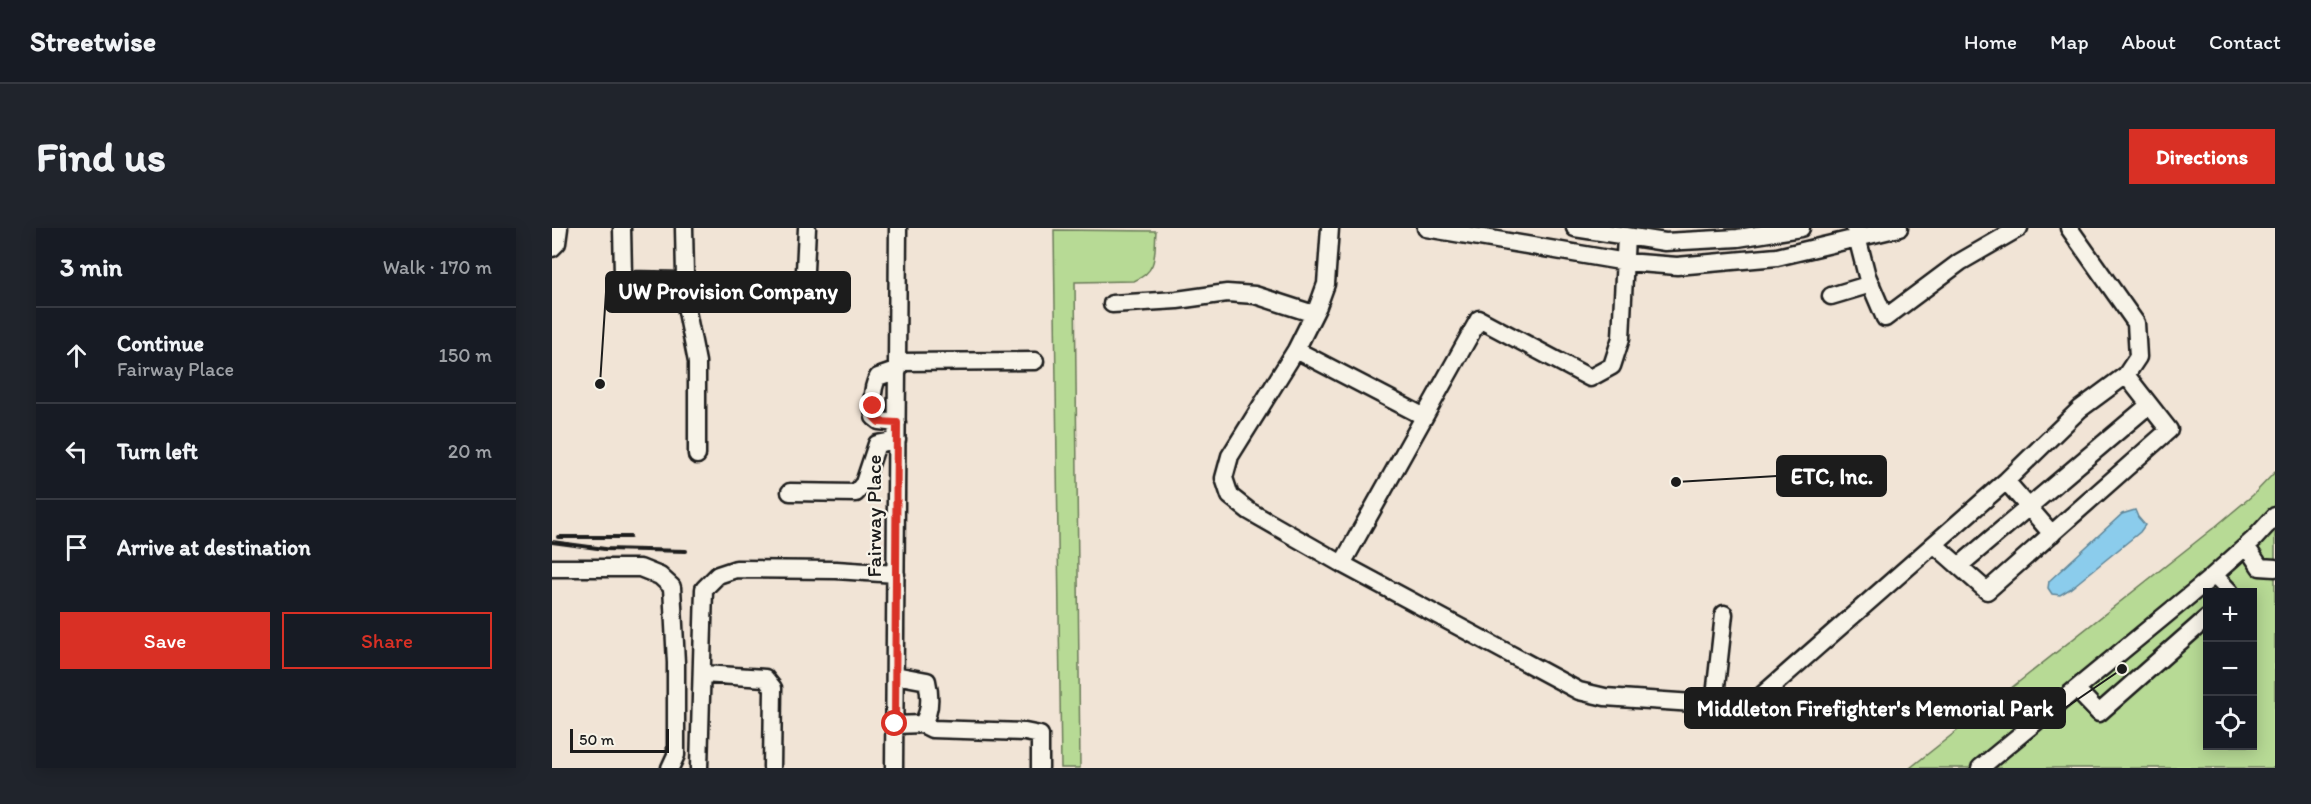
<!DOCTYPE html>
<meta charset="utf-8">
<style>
body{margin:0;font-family:Itim,sans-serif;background:#20242c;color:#f1f3f6}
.controls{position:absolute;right:18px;bottom:18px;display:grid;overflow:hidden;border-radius:0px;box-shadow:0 3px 15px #0003}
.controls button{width:54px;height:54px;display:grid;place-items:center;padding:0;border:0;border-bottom:2px solid #363941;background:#171b24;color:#f1f3f6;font:30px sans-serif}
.scale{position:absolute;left:18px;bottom:15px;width:99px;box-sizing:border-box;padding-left:6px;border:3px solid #1c1c1c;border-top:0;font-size:16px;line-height:21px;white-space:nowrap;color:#1c1c1c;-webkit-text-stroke:4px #f7f3e8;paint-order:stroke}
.stop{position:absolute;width:18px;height:18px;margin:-14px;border:4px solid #d93025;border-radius:50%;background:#fff}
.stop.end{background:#d93025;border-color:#fff;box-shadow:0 2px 6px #0008}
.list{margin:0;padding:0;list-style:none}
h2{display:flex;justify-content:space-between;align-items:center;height:78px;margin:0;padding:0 24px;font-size:26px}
h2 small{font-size:20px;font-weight:400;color:#9ea1a6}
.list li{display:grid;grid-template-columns:39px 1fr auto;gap:18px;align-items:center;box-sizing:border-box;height:96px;padding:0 24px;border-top:2px solid #363941}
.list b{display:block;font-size:22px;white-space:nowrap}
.list p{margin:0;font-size:20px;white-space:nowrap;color:#9ea1a6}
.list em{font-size:20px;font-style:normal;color:#9ea1a6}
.actions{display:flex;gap:12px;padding:18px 24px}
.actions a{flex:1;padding:14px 0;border:2px solid #d93025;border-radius:0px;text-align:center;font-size:21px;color:#d93025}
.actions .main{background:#d93025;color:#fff}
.icon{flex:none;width:33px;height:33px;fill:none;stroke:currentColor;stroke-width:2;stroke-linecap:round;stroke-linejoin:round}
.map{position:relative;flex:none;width:1723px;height:540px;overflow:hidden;border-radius:0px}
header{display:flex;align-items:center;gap:36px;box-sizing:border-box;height:84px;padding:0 30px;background:#171b24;border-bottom:2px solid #363941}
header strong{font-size:28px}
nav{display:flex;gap:33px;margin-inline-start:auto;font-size:21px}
.intro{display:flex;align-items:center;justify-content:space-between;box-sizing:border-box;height:144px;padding:0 36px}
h1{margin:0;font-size:42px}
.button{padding:15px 27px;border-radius:0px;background:#d93025;color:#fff;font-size:21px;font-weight:700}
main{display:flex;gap:36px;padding:0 36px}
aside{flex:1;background:#171b24;border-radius:0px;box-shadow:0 3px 15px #0003}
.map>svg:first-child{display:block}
</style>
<header>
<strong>Streetwise</strong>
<nav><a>Home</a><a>Map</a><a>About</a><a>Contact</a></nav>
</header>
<div class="intro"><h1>Find us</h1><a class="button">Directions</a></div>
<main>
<aside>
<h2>3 min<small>Walk · 170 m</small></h2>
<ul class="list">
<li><svg class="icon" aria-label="ahead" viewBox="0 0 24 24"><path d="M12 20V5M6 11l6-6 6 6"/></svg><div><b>Continue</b><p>Fairway Place</p></div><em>150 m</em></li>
<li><svg class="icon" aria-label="left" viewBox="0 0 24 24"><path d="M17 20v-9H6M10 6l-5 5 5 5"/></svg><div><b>Turn left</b></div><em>20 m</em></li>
<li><svg class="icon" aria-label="arrive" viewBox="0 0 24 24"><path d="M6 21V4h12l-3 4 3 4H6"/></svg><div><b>Arrive at destination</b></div></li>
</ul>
<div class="actions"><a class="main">Save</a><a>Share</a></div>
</aside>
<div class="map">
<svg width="1723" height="540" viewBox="0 0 1723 540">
<rect width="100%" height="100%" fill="#f1e4d6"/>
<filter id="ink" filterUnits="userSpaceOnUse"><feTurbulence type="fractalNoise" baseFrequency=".0167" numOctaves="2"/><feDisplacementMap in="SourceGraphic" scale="12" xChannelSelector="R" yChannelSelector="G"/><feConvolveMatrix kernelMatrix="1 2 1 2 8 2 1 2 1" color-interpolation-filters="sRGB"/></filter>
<g filter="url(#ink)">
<path fill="#b7da95" stroke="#6a7b58" stroke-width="1.5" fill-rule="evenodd" d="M502,2L604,3C602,25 607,43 582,53L523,54L528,540H509Z
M1723,244V540H1358L1664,298L1701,267ZM1656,364H1700V518H1656Z"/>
<path fill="#8bccec" stroke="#5f8699" stroke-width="1.5" d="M1583,282L1586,289L1593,297L1588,304L1518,361L1508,367L1500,366L1496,360L1497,353L1570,286Z"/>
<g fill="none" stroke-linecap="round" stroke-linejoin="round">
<defs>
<path id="minor" d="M70,0L71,47L76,52L129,53L133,47L132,0
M778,0L774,56L766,78L744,122L678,228L672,250L678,268L697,283L790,336
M874,0L1074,34L1125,38L1225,29L1347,0
M1023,0L1113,14L1186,10L1249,0
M1303,1L1315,48L1333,90L1408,34L1467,0
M1074,8L1069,110L1060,138L1038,150L927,91L790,336L1027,463L1053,469L1186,478L1208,469L1454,253L1528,181L1574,147L1586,129L1584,95L1517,0
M0,20L5,15L7,0
M129,53L145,134V227
M252,64L255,0
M1279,68L1319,56
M560,76L625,72L675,65L703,67L762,86
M744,122L871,188
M346,134L483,133
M345,195L327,193L322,189C320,176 319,161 326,149L346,142
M1454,253L1500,306
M238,264L304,265L312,255L325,216L345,212
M1382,316L1435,363L1617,202L1574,147
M1694,318L1708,339L1723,340
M1407,338L1597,177
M0,340H88L108,348L120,359L124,435V527L118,540
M1662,347L1678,364
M151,446L213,450L221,460L220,540
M1524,461L1547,485L1656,389
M1162,477L1172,386
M370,496L380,501L473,504L488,507V540
M343,497L370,496C379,484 378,466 375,453L343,447
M147,540L152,361L166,347L184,341L284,342L344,346
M342,540L346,0
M1428,540L1655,353L1702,311L1723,288"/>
</defs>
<use href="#minor" stroke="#1c1c1c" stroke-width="21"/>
<use href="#minor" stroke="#f7f3e8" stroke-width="16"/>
<path stroke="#1c1c1c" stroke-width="4" d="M6,309H78
M0,314L53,321L134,323"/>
</g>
</g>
<g fill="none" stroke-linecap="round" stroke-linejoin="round" filter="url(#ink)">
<path stroke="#d93025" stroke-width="8" d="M321,178L322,189L327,194L345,195L343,496"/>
</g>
<g text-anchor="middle" stroke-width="4.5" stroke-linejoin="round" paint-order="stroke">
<g font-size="21" fill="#1c1c1c" stroke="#f7f3e8">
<text transform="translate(322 288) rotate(-90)" y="7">Fairway Place</text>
</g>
</g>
<path fill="none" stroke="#1c1c1c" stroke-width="2" d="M48 156L54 64M1124 254L1225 248M1570 441L1513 480"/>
<g fill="#1c1c1c" stroke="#f7f3e8" stroke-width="2">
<circle cx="48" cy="156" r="6"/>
<circle cx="1124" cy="254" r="6"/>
<circle cx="1570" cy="441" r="6"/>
</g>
<g fill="#1c1c1c" stroke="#1c1c1c" stroke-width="2">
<rect x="54" y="44" width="244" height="40" rx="6"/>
<rect x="1225" y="228" width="109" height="40" rx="6"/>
<rect x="1133" y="460" width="380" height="40" rx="6"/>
</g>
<g font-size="22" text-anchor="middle" font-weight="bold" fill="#fff">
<text x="176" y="71">UW Provision Company</text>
<text x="1280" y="256">ETC, Inc.</text>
<text x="1323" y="488">Middleton Firefighter's Memorial Park</text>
</g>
</svg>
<div class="controls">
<button>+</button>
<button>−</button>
<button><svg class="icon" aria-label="locate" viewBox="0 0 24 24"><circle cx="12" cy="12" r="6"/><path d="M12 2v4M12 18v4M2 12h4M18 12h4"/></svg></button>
</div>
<div class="scale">50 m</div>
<div class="stop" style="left:343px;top:496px"></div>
<div class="stop end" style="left:321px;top:178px"></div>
</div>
</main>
